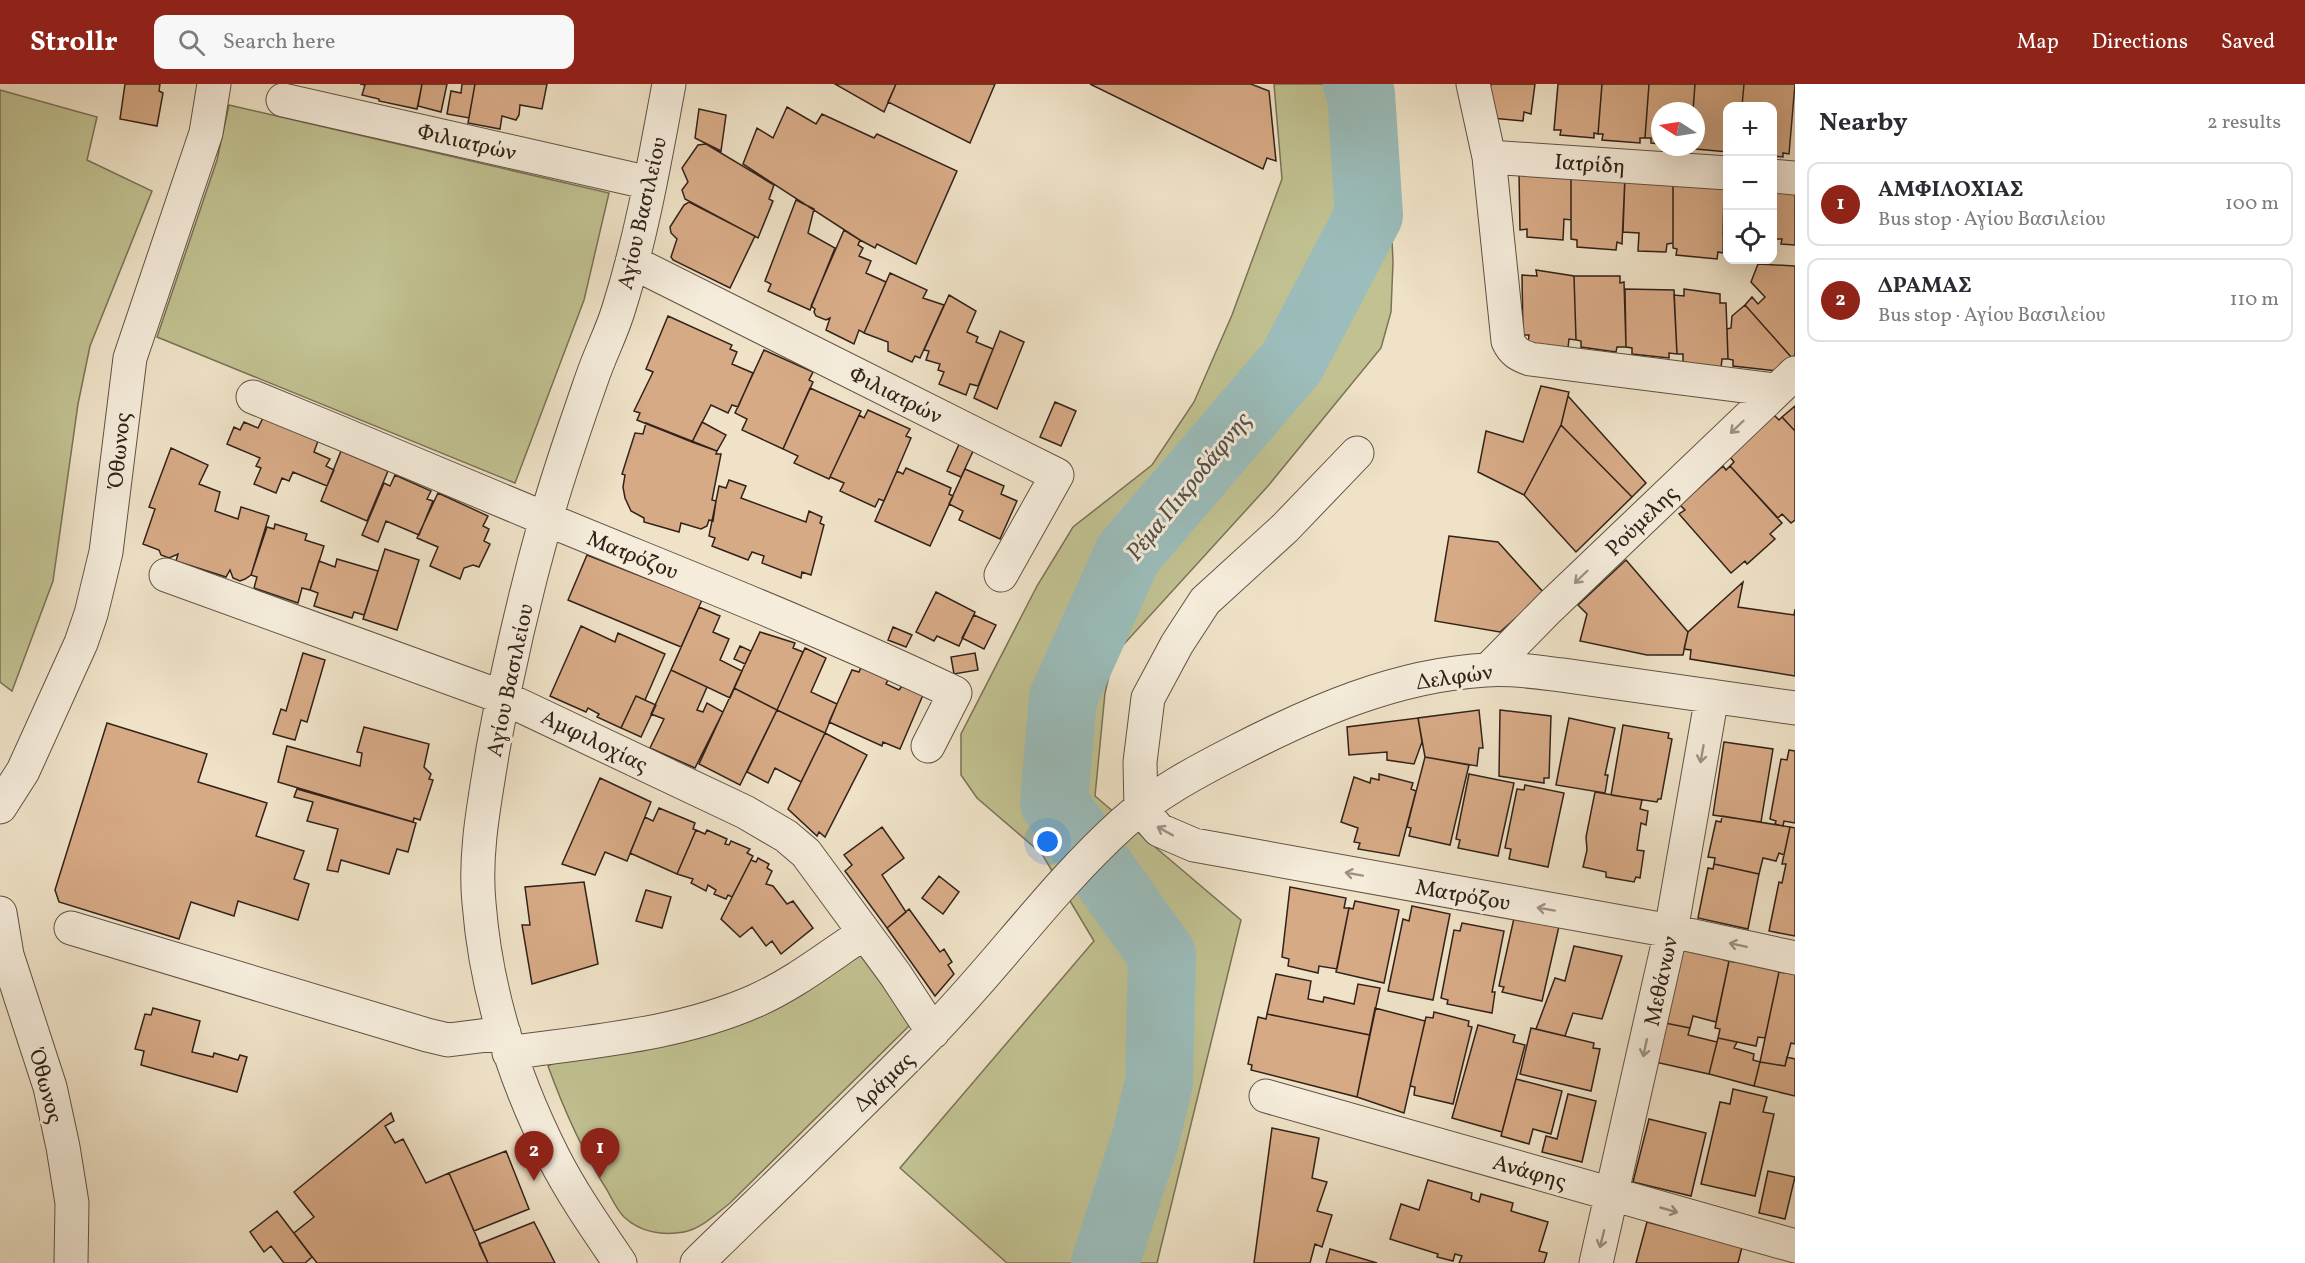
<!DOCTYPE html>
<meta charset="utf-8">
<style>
body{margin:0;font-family:Vollkorn,serif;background:#f7f7f7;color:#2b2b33}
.controls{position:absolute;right:18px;top:18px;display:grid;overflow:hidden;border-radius:12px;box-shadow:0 6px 24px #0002}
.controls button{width:54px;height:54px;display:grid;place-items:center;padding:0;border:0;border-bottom:2px solid #e1e1e2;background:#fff;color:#2b2b33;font:30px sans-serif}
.compass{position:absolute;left:1651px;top:18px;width:54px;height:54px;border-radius:50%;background:#fff;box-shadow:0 6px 24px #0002;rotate:282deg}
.you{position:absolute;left:1048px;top:758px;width:21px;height:21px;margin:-15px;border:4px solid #fff;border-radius:50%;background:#1a73e8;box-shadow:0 0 0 9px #1a73e833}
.badge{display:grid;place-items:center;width:39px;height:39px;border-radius:50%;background:#8f2418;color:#fff;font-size:20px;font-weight:700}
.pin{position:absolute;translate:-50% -50px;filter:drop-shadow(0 2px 3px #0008)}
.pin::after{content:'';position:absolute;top:32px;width:21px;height:18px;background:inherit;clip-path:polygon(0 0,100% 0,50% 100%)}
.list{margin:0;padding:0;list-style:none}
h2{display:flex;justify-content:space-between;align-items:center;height:78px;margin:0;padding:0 24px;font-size:26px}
h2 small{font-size:20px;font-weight:400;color:#7c7c81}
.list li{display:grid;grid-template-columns:39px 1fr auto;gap:18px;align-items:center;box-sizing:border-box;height:84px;margin:0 12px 12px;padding:0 12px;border:2px solid #e1e1e2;border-radius:12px}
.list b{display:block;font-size:22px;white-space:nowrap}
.list p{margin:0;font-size:20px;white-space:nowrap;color:#7c7c81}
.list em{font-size:20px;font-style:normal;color:#7c7c81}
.icon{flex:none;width:33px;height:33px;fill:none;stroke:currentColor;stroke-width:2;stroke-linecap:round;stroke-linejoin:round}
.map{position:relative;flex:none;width:1795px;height:1179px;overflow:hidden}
header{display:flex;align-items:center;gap:36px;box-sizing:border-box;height:84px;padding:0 30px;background:#8f2418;color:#fff}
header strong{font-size:28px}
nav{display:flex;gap:33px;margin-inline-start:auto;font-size:21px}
.search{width:420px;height:54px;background:#f7f7f7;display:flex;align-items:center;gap:15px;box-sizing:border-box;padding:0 21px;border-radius:12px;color:#7c7c81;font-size:22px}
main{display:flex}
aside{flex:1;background:#fff}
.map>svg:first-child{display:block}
</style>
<header>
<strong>Strollr</strong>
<div class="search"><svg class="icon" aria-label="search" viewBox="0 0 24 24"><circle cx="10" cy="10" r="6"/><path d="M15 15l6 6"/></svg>Search here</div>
<nav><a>Map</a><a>Directions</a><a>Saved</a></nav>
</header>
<main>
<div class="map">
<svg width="1795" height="1179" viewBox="0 0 1795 1179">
<rect width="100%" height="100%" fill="#efe2c7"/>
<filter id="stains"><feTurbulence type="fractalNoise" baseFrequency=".00333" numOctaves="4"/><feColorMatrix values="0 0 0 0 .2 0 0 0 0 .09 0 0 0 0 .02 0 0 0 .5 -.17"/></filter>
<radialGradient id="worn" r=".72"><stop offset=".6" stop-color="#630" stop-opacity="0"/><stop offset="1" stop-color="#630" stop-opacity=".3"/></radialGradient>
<path fill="#c1c191" stroke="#7a7256" stroke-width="1.5" d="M1274,0H1385L1393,178L1391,228L1381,264L1268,402L1114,571L1105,609L1095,712L1241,836L1157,1179H1007L900,1084L1094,857L1042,770L977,714L961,691V650L1037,502L1073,443L1152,381L1194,318L1232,231L1282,95Z
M0,6L97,33L87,76L152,107L90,262L78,320L53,497L12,607L0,598Z
M229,21L609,109L584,216L515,399L157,253L217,76Z
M855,864L911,940L730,1119C716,1130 701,1145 684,1148C662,1152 640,1148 624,1133C617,1126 612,1115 607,1106C582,1067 564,1026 548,982L561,975Z"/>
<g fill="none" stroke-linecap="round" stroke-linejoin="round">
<path stroke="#9bbdbb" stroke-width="68" d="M1105,1179L1146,1053L1159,998L1162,871L1054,719L1063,614L1128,470L1292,278L1369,131L1361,10L1357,0"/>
</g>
<path fill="#d7aa86" stroke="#32221a" stroke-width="1.5" d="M125,0H160L159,7L163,9L157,42L120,35Z
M360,0H422L417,25L379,17V15L362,11L365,1Z
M422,0H447L441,28L418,22Z
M462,0H475L469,34L447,30L451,7L461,9Z
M475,0H547L542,25L520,21L519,31L516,36L502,32L500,45L468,39Z
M835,0H896L884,28Z
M896,0H995L970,59L888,18Z
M1090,0H1251L1269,7L1276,77L1267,74L1263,85Z
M1491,0H1535L1531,30L1524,28L1523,37L1481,33Z
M1558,0H1602L1598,50L1594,49V54L1560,51L1561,46H1554Z
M1602,0H1649L1645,54H1640V59L1602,56L1603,50H1598Z
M1649,0H1695L1693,27H1660V60L1651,59V54H1645Z
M1695,0H1744L1742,22H1728V68L1696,65V27H1693Z
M1744,0H1795L1789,70L1783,69V73L1772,72V22H1742Z
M787,23L816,40L822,30L874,54L877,50L957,87L916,180L877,160L875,164L860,156L743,80L757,44L773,54Z
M699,25L726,31L721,67L695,54Z
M706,60L774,101L769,115L773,117L758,154L685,115L682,106L688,98L682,84L698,61Z
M1571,87V136L1564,135L1563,156L1527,153V145L1520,146L1519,89Z
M1571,87L1625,92L1622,160L1617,158L1616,166L1577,163V156L1571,155Z
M1625,92L1673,99V159L1667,160L1666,168L1638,167L1639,149L1623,148Z
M1673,99L1724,103L1723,169L1718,168L1717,175L1676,171L1677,165L1673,164Z
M1724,103L1728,104V151H1723Z
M1772,103L1795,105V161L1781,160L1782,155H1772Z
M796,116L814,125L808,149L835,164L810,226L768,207L771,200L765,197Z
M689,118L755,152L730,204L673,176L671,173L677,155L671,149L670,143L684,121Z
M844,146L860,156L858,161L863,164L859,172L871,177L866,189L886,198L864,249L859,246L854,260L826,246L830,234L826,236L816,232L814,228L815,225L811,222Z
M1758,180L1795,182V271L1792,274L1745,221L1752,213L1758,220L1765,213L1751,198Z
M1536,186L1574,192L1576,256L1569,255L1568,264L1528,260L1529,251H1523L1522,191L1537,192Z
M890,189L927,206L923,214L944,221L920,274L915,272L912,278L888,267V258L864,249Z
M1574,192H1620V199L1624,198L1626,263H1617L1616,268L1581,263V257L1576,256Z
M1625,205L1674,206L1677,270L1669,269V274L1632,270V264L1626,263Z
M1684,205L1720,210V219H1726L1728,275H1722L1721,284L1683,278V270H1677L1674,211L1684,212Z
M949,211L976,227L967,248L978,253L976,258L993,265L978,302L970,300L966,311L939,300L944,288L938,286L940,280L926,276L929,267L924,266Z
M1745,221L1792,274L1777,287L1733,282V276L1728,275L1727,245L1731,244L1732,232Z
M668,232L732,261L730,265L737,268L732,280L753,289L738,323L732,321L728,329L711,321L692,358L637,336L640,329L634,327L653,288L646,285Z
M1000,247L1024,258L997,325L974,314Z
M764,266L813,288L809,296L813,298L783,365L742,346L747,335L735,329Z
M1541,302L1569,308L1561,341L1524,411L1478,388L1486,347L1523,358Z
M810,304L861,327L829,395L794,379L798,372L783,365Z
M1568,312L1646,399L1632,413L1561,341Z
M1055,318L1076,327L1061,362L1040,353Z
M1795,322V347L1782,333Z
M868,326L910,345L906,352L911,354L884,417L879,415L875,423L840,407L844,399L830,393L859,331L864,334Z
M1774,331L1779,336L1782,333L1795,347V436L1791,439L1782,430L1778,434L1730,382L1734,378L1730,373Z
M263,334L318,357L314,368L330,375L326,382L334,386L327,402L293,388L289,397L282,394L276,409L254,400L261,384L256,382L260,374L227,360L234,343L240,346L244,338L258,344Z
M702,338L726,351L717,367L692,358Z
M646,339L717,367L716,370H721L712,416L716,417L713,437L709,436L707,442L701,445L681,439L679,448L644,438V434L631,427L625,414L623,403L625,391L622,390L635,349L643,350Z
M1561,341L1632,413L1576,468L1524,411Z
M960,358L974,365L961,393L947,387Z
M171,364L208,381L199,400L220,408L215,427L238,435L241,423L269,432L251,491L245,495L240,497L233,494L230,486L226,493L176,477L178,470L169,474L161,471L159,466L143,460L155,425L149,423Z
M341,367L388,387L367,437L321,417Z
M1723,382L1726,386L1730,382L1782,439L1770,450L1775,455L1747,480L1745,477L1731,489L1679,430L1685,426L1680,421Z
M906,384L951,404L949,410L953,412L930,462L875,437L897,387L903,390Z
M965,385L1004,402L1001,410L1017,417L1000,455L959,436L963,427L949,420Z
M395,391L431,407L427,415L433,417L419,451L386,437L378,458L362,451L384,399L390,402Z
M729,396L746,402L741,414L806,438L809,427L822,433L820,439L824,441L811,491L802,488L801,494L762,479L764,472L752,468L748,476L712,462L715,454L709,452L719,402L726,404Z
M438,409L488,432L483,442L489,445L484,457L490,460L479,483L473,481L464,484L460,495L430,482L438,463L417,454Z
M275,440L307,450L305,456L324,462L310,506L302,504L298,519L254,504L257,493L251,491L267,443L274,445Z
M1449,452L1498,458L1544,509L1500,548L1435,537Z
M385,465L419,476L397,546L363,535Z
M587,471L702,516L681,563L568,516Z
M337,475L378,487L364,531L354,528L352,534L314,522L318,509L310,506L319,477L335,483Z
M1626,476L1688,548L1683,571H1647L1580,557L1587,530L1578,521Z
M1743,498L1738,523L1794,531L1795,525V592L1690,575L1691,566L1684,565L1688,548Z
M936,508L975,528L959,562L937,552L934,557L916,548Z
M699,523L720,532L713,548L729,555L720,576L742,587L730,614L671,586Z
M974,531L996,541L984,565L962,554Z
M581,542L615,558L618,549L665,570L645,616L636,612L621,644L597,633L599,630L588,624L586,628L550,612Z
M893,543L912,551L906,563L888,556Z
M760,548L795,559L793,564L803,568L777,626L734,604Z
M740,562L751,567L745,580L734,575Z
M805,564L826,574L811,608L837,620L825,649L777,626Z
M303,569L325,576L307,638L301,636L295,656L273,650L281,625L286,627Z
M975,569L978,586L954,590L951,573Z
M861,583L888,596L886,600L899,606L902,602L923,611L900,665L883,658L882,662L829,638L852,586L859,588Z
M671,586L707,603L697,626L703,628L707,619L723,628L695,684L650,664L664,635L651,630Z
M734,604L777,626L740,701L699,680Z
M636,612L656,621L641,653L621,644Z
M777,626L825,649L801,698L775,684L768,699L747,688Z
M1479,626L1483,664H1479L1477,682L1425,673L1418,634Z
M1500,626L1551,632L1549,694H1544V699L1499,692Z
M1418,634L1422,658L1414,680L1387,676V668L1349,671L1347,643Z
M1569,634L1615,644L1605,691H1608L1605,709L1556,701Z
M107,639L207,670L198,698L267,719L256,752L304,767L294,795L309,800L298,836L238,817L234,832L191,818L179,855L59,818L55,806Z
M1623,641L1669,649L1668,654L1672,655L1661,715H1658L1657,718L1611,711Z
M364,643L429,660L424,683L431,690L429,695L433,696L420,736L414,734L413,738L278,698L287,662L360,682L362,669L357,668Z
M825,649L867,671L825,753L819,748L817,752L788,725Z
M1724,658L1773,665L1761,738L1713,731Z
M1789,666L1795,667V739L1784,737L1783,742L1775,740L1776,737L1770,735L1781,675L1787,676Z
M1425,673L1469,681L1450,761L1409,752L1411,744L1407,743Z
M1379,690L1413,699L1411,705L1416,707L1399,772L1358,765L1360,759L1354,758L1358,744L1341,738L1354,693L1370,699L1371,694L1379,696Z
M1469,690L1514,699L1498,772L1458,764L1460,756L1456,755Z
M600,694L651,718L627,777L605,768L595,791L562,780Z
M1525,701L1564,709L1548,783L1509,775L1511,765L1505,764L1517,705L1524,706Z
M297,705L416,739L408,768L397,765L389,790L341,776L338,788L327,786L338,745L307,737L313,718L294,713Z
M1595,708L1642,716L1640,725L1648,727L1646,741L1641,739L1637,766L1644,767L1640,794L1636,793L1634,798L1606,793V788L1583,783L1587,766L1586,753Z
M659,724L695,739L693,745L696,746L677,790L630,769L645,733L653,737Z
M1722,732L1790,743L1784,771L1779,769L1776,777L1763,774L1759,790L1714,780L1715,774L1708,773L1716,737L1721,738Z
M882,743L904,774L882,791L906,828L887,844L845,787L852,781L844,771Z
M1790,743L1795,744V852L1769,847L1779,798L1782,799L1786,780H1782Z
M696,746L705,750L707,746L727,755L725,760L729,761L731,757L750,765L747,769L753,772L732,813L728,811L726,815L714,810L716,806L708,801L706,807L691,799L693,795L677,790Z
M758,774L769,780L767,784L772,787L766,800L773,802L787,820L793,817L813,844L781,870L772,857L766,862L752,843L740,853L721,835L751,776L756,778Z
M1714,780L1759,790L1748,845L1698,834L1708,784L1713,785Z
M939,792L959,808L943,830L922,814Z
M584,798L598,880L532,900L522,841H530L525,803Z
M1290,803L1346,814L1344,824H1349L1337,885L1319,882L1318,889L1288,882L1289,875L1282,873Z
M646,806L671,813L662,844L636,837Z
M1355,817L1399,826L1384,899L1336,888L1349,824L1353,825Z
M1412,822L1450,830L1433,916L1388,907L1403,835L1409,837Z
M909,825L940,868L944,865L952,878L948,881L954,890L935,912L887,844Z
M1514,834L1560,838L1542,917L1502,908L1504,903L1499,902Z
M1462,839L1504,847L1492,908H1495L1492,929L1447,920L1448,916L1441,914L1454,846L1460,847Z
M1679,860L1725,871L1724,876L1729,877L1716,938L1693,932L1690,944L1665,939Z
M1574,862L1622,872L1602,935L1573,929L1565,952L1536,945L1555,894L1565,897Z
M1735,874L1774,882L1773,886L1779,888L1765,954L1758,953L1756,962L1718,954L1720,945L1715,944L1729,877L1734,878Z
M1786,884L1795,886V960L1791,959L1785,982L1760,978L1779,888L1784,889Z
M1276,890L1311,897L1308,915L1323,918L1324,913L1354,920L1358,900L1380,904L1370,951L1267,930Z
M153,924L200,937L192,968L213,973L214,969L238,976L240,971L247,973L237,1008L141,981L144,967L135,965L145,930L151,931Z
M1375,924L1425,937L1404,1029L1357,1013Z
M1434,928L1469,937L1468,942L1472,943L1453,1020L1414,1011L1415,1003L1410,1002L1426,933L1433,934Z
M1267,930L1370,951L1357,1013L1251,986L1252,981L1248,980L1258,933L1266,935Z
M1665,939L1690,944L1688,951L1717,958L1709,990L1655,978Z
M1478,941L1515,951L1513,958L1525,961L1502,1048L1452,1034Z
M1531,944L1594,959L1593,964L1600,965L1591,1007L1520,990Z
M1718,954L1737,958L1734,964L1754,970L1753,976L1760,978L1754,1002L1709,990Z
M1787,973L1795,975V1012L1754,1002L1760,978L1785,982Z
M1516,995L1562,1007L1551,1050L1533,1045L1529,1060L1501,1052Z
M1733,1005L1767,1013L1763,1028L1774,1030L1755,1112L1701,1100L1720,1018L1730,1020Z
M1568,1010L1596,1017L1582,1078L1542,1068L1546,1052L1557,1055Z
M391,1029L394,1037L385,1042L395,1059L403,1055L426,1099L449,1089L488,1179H317L294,1149L314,1133L294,1108Z
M1649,1035L1706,1049L1691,1112L1633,1098Z
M1272,1044L1319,1054L1312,1094L1327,1098L1317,1127L1332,1131L1322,1163L1315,1160L1310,1179H1254Z
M506,1067L529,1125L474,1147L449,1089Z
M1768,1087L1795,1093L1785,1135L1759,1129Z
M1428,1096L1472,1109L1471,1115L1479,1118L1481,1110L1513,1119L1511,1127L1548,1138L1539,1167L1547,1169L1544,1179H1459L1462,1172L1455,1170L1453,1177L1437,1173L1438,1170L1390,1155L1401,1120L1419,1126Z
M277,1127L312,1173L305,1179H284L271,1162L264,1168L250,1148Z
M534,1138L555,1179H488L479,1160Z
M1647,1138L1742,1163L1738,1179H1636Z
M1330,1165L1377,1179H1326Z"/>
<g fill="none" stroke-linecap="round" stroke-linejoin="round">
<defs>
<path id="minor" d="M1473,0L1489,73L1508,257C1513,268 1519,271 1530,275L1775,306
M283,16L650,99
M1489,73L1728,89
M1772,92L1795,94
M632,178L1057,391L1001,491
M253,313C351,353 449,394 546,435C684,492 821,545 955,609L928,662
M166,491L502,613L745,728L786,752L806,769L895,890L933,948
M1488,586L1549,524L1795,289
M0,723L23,687L81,559L91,530L106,468L130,274L206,49L214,0
M1141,725L1159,746L1194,761L1671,847L1795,874
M1141,725L1140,678L1148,614L1177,560L1205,517L1285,444L1357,369
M0,829L7,871L50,1003L63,1063L72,1119L71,1179
M71,844L427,951L448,956L504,949
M509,969C592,957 678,951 755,917C794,900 829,872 864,849
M1266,1012L1795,1162
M620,1179C597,1145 573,1111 554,1074C514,995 486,908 479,819C474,768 485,716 493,665C507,588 525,510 546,435C559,388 576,340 592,294C600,270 612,248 619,224C642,151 655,75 669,0
M697,1179C775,1103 855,1027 931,949C997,882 1052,803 1123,739C1155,710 1194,689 1233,669C1312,628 1396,591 1486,586C1511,584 1537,588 1562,591L1795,624
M1596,1179L1671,847L1712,612"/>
</defs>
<use href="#minor" stroke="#615245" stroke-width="35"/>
<use href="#minor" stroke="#f5ecdb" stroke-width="33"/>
</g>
<defs><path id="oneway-shaft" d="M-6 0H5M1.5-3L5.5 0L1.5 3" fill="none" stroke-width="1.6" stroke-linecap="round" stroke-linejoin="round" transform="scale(1.5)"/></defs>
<g stroke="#9d9184">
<use href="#oneway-shaft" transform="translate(1737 343) rotate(136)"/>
<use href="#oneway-shaft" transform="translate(1581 493) rotate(136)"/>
<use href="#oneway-shaft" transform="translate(1702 670) rotate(100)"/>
<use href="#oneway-shaft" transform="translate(1165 747) rotate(-151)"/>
<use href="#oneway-shaft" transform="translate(1354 790) rotate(-170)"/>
<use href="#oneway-shaft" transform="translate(1546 825) rotate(-170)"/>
<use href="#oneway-shaft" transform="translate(1738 861) rotate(-168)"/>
<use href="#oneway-shaft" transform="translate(1645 964) rotate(102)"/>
<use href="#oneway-shaft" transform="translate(1669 1126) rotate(16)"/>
<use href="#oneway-shaft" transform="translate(1602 1155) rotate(104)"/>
</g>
<g text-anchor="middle" stroke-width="6" stroke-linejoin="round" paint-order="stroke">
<g font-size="22" fill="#32221a" stroke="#f5ecdb">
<text transform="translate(467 57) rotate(13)" y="8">Φιλιατρών</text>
<text transform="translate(1590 79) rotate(4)" y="8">Ιατρίδη</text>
<text transform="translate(641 129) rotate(-77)" y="8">Αγίου Βασιλείου</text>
<text transform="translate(896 310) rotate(27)" y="8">Φιλιατρών</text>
<text transform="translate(118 366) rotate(-84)" y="8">Όθωνος</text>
<text transform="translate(1641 436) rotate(-44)" y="8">Ρούμελης</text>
<text transform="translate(633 470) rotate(22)" y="8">Ματρόζου</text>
<text transform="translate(1454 592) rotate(-8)" y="8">Δελφών</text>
<text transform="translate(509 596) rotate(-78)" y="8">Αγίου Βασιλείου</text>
<text transform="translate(595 656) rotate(26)" y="8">Αμφιλοχίας</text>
<text transform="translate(1463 810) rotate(10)" y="8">Ματρόζου</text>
<text transform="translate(1660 897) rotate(-78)" y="8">Μεθάνων</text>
<text transform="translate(883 997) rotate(-44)" y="8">Δράμας</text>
<text transform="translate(47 1002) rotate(75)" y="8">Όθωνος</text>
<text transform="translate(1530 1087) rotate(16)" y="8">Ανάφης</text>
</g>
<g font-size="24" font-style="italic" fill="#52504a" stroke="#f5ecdb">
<text transform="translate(1188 402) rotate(-51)" y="8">Ρέμα Πικροδάφνης</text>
</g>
</g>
<rect width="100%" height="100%" filter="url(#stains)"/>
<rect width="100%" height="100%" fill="url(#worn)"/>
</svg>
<div class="controls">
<button>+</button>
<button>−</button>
<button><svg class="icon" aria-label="locate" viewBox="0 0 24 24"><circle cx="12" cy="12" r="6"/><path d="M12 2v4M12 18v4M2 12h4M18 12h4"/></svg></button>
</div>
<svg class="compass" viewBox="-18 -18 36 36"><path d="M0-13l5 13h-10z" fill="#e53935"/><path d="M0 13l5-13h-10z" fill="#7c7c81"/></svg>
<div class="you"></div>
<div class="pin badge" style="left:600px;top:1094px">1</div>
<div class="pin badge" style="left:534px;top:1097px">2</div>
</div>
<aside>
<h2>Nearby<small>2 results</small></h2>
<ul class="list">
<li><span class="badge">1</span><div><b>ΑΜΦΙΛΟΧΙΑΣ</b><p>Bus stop · Αγίου Βασιλείου</p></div><em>100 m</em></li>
<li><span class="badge">2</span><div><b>ΔΡΑΜΑΣ</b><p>Bus stop · Αγίου Βασιλείου</p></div><em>110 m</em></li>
</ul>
</aside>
</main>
